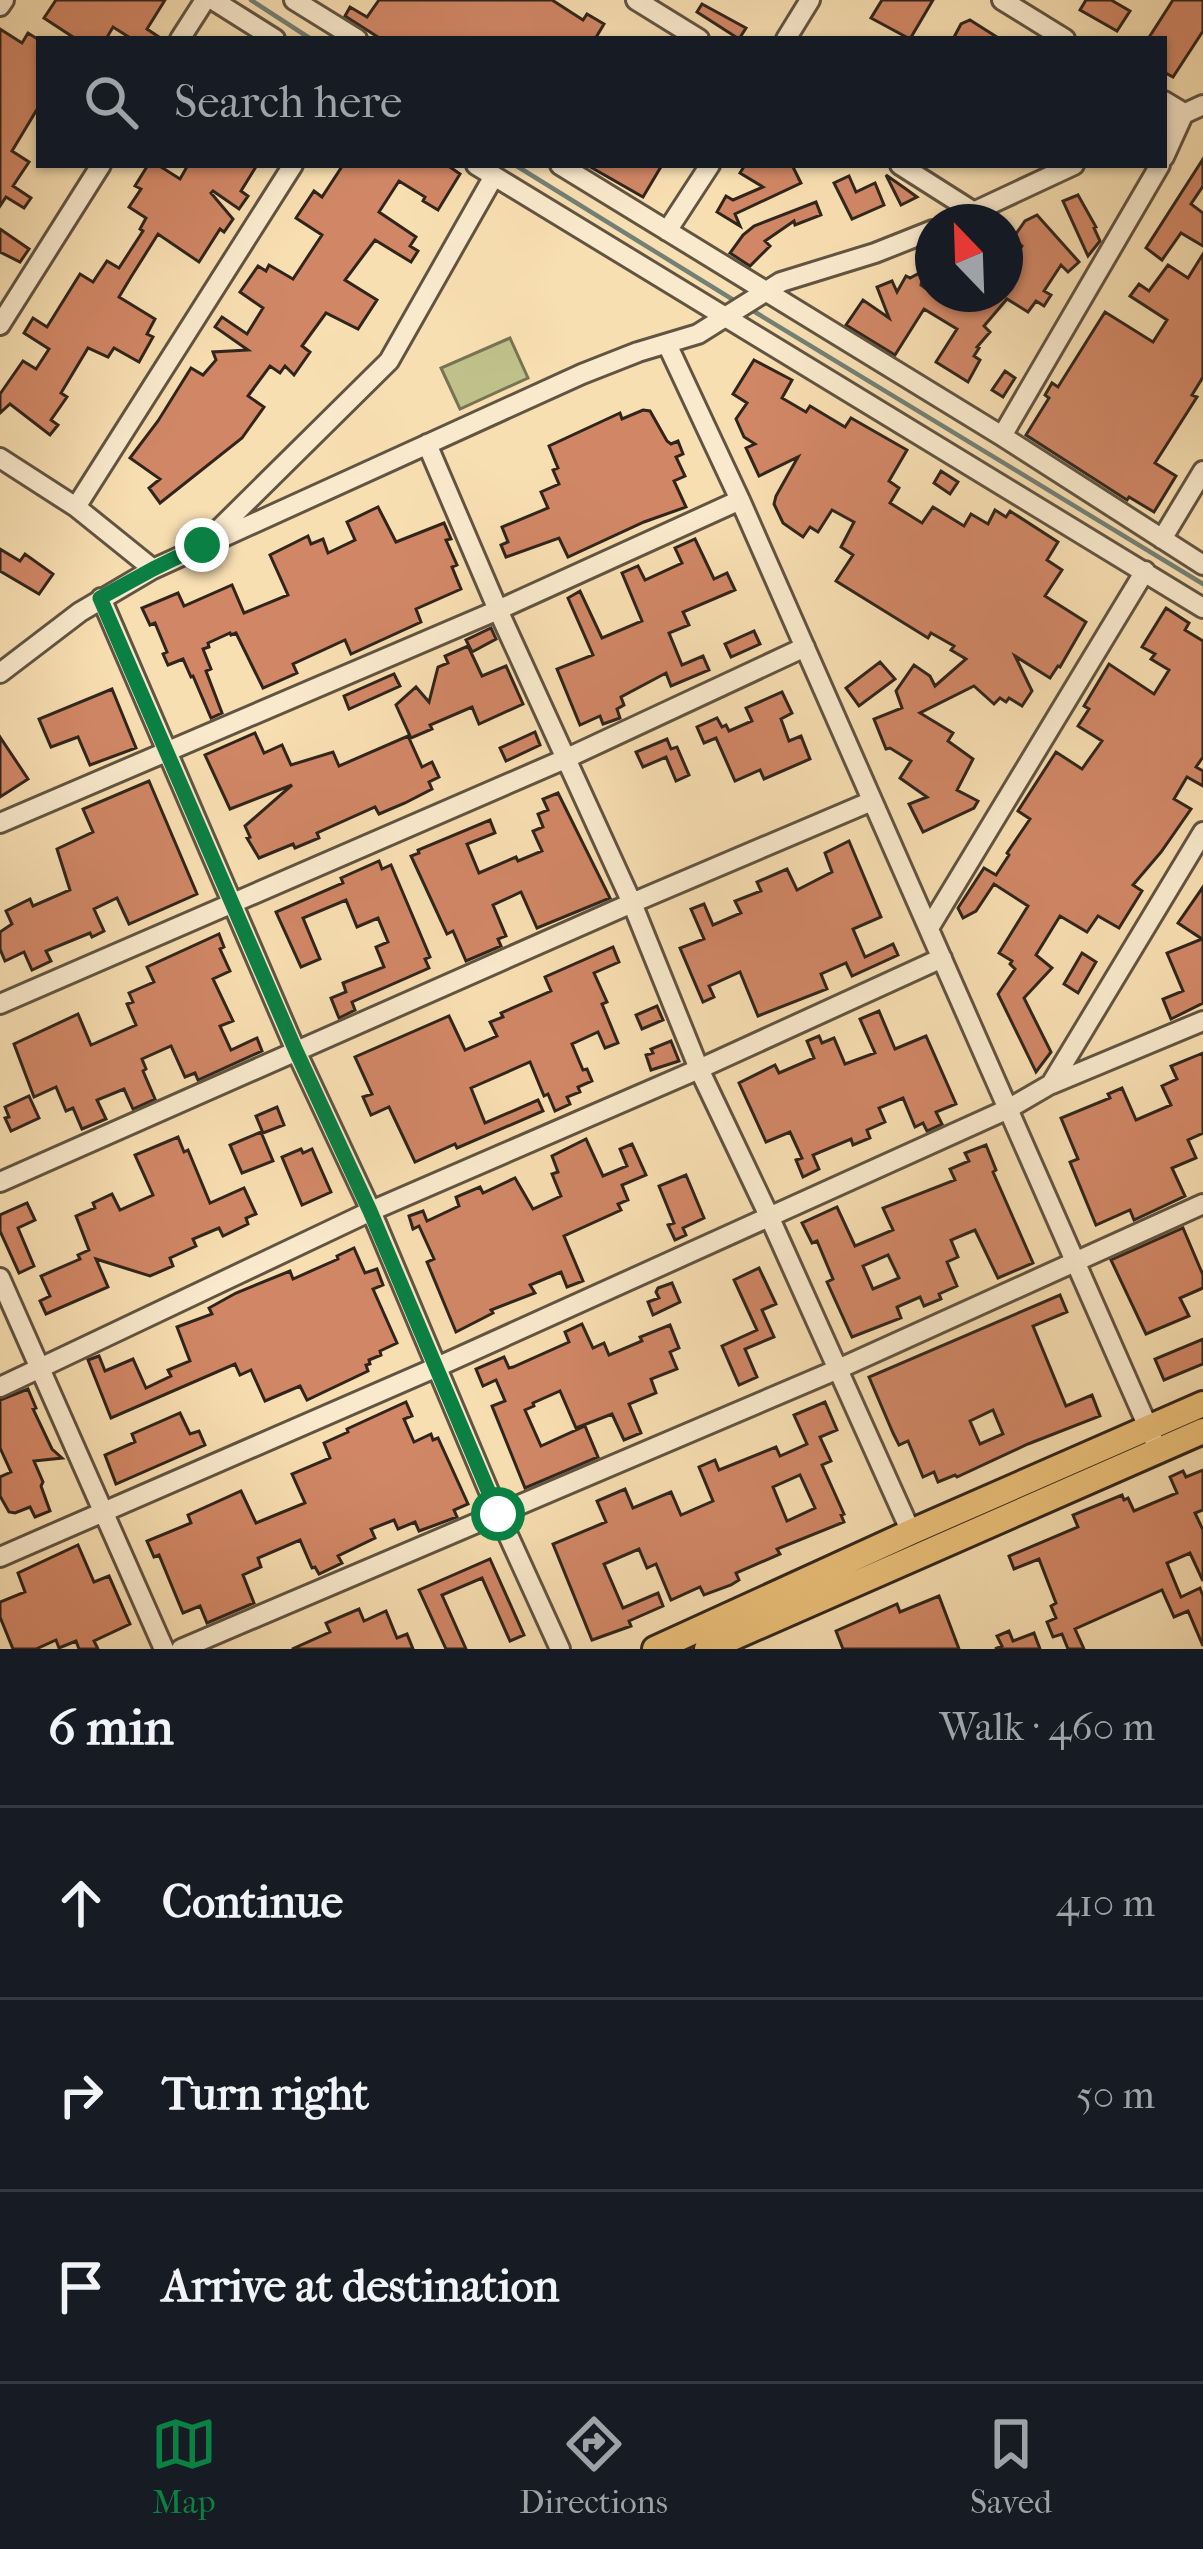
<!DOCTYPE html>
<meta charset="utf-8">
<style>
body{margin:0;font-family:"IM FELL French Canon",serif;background:#20242c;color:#f1f3f6}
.compass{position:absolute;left:915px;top:204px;width:108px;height:108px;border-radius:50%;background:#171b24;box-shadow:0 3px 9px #0004;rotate:337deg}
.stop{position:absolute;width:36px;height:36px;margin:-27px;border:9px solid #0b8043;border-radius:50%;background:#fff}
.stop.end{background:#0b8043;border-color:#fff;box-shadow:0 3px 12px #0008}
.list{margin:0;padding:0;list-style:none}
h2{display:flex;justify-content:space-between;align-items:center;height:156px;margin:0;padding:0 48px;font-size:51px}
h2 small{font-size:39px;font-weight:400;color:#9ea1a6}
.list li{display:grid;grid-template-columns:78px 1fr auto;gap:36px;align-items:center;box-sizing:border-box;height:192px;padding:0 48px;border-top:3px solid #363941}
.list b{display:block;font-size:45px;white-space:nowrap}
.list em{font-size:39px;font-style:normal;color:#9ea1a6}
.icon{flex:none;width:66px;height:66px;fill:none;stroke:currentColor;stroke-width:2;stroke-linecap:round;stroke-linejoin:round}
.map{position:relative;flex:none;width:1203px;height:1649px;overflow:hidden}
.search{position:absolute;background:#171b24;box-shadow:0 3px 9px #0004;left:36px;right:36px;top:36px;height:132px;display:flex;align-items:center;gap:30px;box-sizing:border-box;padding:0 42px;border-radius:0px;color:#9ea1a6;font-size:45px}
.sheet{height:732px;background:#171b24}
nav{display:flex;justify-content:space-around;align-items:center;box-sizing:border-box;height:168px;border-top:3px solid #363941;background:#171b24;font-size:33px;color:#9ea1a6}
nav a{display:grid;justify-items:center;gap:6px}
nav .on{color:#0b8043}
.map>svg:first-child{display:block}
</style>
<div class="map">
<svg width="1203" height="1649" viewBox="0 0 1203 1649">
<rect width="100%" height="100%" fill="#f8dfb2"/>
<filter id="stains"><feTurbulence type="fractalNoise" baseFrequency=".00167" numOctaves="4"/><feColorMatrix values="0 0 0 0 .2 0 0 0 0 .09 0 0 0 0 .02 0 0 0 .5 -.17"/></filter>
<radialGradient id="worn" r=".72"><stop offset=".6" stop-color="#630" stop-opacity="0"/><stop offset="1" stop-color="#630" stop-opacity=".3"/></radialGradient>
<path fill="#bfc18a" stroke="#777353" stroke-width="3" d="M510,338L528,378L460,409L441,368Z"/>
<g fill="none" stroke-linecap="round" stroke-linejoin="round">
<path stroke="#728075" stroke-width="4.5" d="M251,0L311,39
M515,165L740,304
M750,309L1203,584"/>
</g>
<path fill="#d18766" stroke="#2f251c" stroke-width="3" fill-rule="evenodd" d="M56,0H165L147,29L162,39H132L113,27L106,39H76L44,18Z
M379,0H552L583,20L587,14L604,24L595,39H381L345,16L350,7L367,17Z
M882,0H933L910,39L871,18Z
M1086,0H1111L1130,11L1117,31L1080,10Z
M1173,0H1203V31L1173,77L1164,72V39H1148Z
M702,4L746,28L739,39L697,12Z
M970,20L1000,39H953L961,24Z
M0,29L22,43L28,33L39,40V106L12,151L29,162L13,186L31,198L24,208L6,197L0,206Z
M1203,159V186L1191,204L1203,213V246L1181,233L1162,260L1146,248Z
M148,165H158L180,179L188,165H257L241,191L248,196L239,209L213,191L211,193L233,219L224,232L220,229L199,262L158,234L131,277L119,297L155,319L147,334L153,337L139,362L114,348L108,357L88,348L61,393L67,397L51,420L58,425L50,435L10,404L0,413V394L23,361L36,369L49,349L24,333L33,318L47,327L80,274L93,282L107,261L119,268L143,231L140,229L146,218L129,207L141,189L135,186Z
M343,165H447L460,174L438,210L423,201L425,197L399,181L379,212L416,237L410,246L418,251L411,262L375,240L345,280L377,300L358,329L326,313L302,346L310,352L294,375L285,366L280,373L270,366L248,396L264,407L242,438L160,503L149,488L160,479L130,458L158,421L191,368L203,375L216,360L213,352L248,350L215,327L222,317L247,334L263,308L240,292L258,266L266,271L269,265L293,279L322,235L296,218L314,191L322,197Z
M587,165H662L643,197Z
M745,165H792L801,183L735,214L740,226L717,212L726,196L733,200L763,187L740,173Z
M886,175L906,189L917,197L901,205Z
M849,176L856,192L875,183L884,205L852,219L834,183Z
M1078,195L1096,227L1094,228L1100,241L1088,256L1063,201Z
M816,202L821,215L795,225L794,221L765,241L770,246L750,266L730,253L743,235L754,226Z
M1037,215L1079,262L1068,272L1061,265L1044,291L1051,295L1044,306L1036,301L1028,312L1007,299L984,326L990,332L977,347L979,348L974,356L980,360L968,382L936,362L957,329L924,309L895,355L846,325L863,300L889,318L877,287L892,281L897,292L906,276L910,278L925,270L921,285L933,294H1005V272L1022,246L1013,238L1025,221Z
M0,229L29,249L20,262L0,252Z
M1203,254V377L1192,395L1197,397L1155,463L1176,476L1154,512L1129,497L1127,500L1026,435L1049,398L1045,395L1052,383L1058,387L1105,312L1153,342L1167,320L1130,296L1139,284L1149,291L1168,265L1188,278Z
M754,360L792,380L782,398L806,412L810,406L845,427L851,418L907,450L889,481L899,488L890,503L922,523L933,507L964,526L971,514L988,524L995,510L1006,517L1010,511L1058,542L1047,560L1062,570L1045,596L1086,622L1060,667L1058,666L1050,678L1015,656L1032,691L1022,706L1009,698L1006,702L1000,698L994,704L974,686L920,713L953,733L948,741L973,759L957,790L978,801L974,808L923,832L909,804L927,797L900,778L911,761L890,748L886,749L874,719L902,708L896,691L914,665L930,676L935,686L966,659L951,650L954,646L931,633L928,638L836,581L853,555L841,547L854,522L832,510L818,532L810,527L803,537L783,523L774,504L776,496L798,457L759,476L746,448L755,444L744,437L736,419L747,403L733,394Z
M1005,371L1015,378L1003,397L992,390Z
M643,410L650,411L667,441L671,444L678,441L683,454L676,457L685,476L674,481L686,507L644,522L568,557L559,538L506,557L501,545L508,542L502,527L548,508L541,492L559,484L553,470L558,468L549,446L620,413L622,419Z
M941,471L958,482L950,494L934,483Z
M378,507L396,542L444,523L451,539L446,540L457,565L452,567L461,589L416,609L421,622L351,654L345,640L293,664L297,673L263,688L236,633L231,635L230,633L208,643L209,647L203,649L211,669L206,671L222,713L211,718L193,676L191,677L183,659L168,665L163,654L167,652L155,623L150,625L142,608L178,593L184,606L232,585L244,613L288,595L270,555L308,536L311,544L323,539L328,553L355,540L347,522Z
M695,539L714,579L727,573L735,590L683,612L689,625L669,633L682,665L703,656L709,670L671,686L666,673L621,697L624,705L617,709L620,718L603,724L600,716L580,725L557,669L593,655L568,598L580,591L602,638L642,621L622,573L638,566L645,580L682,563L675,548Z
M0,549L20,561L25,554L53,574L39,594L0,571Z
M1166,608L1189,623L1185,630L1203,641V757L1196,767L1203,771V786L1187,777L1174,799L1191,809L1161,852L1133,885L1142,891L1119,928L1098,916L1087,932L1060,916L1036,955L1052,968L1024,998L1051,1052L1036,1072L998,994L1015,969L1010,964L1012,961L999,953L1028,906L994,884L976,911L963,918L958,908L984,868L996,875L1009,855L1007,853L1030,819L1018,811L1056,752L1082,769L1102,741L1078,726L1089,709L1084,706L1109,664L1154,694L1169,670L1151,659L1155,654L1142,647Z
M491,628L496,639L472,652L466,640Z
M754,631L760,644L731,657L725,644Z
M468,646L482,676L506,666L523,704L479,724L472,707L430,725L432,729L411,738L396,705L416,687L429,702L438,667L448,663L445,656Z
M880,662L895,679L859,706L846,688Z
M394,674L400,686L349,709L344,696Z
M112,689L136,748L90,765L78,737L51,747L39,719Z
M782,692L792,713L781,719L789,741L801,736L810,759L764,779L760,770L735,781L716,738L704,743L697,727L717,718L722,727L726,725L729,731L752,721L746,708Z
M535,732L540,745L506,761L500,748Z
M255,733L264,753L282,745L291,765L333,752L339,766L408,736L422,767L432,762L439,777L429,782L432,789L405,803L379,814L375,807L317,833L319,838L295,848L293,844L259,858L247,838L250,837L245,826L292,785L230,809L205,755Z
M0,737L28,779L0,797Z
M667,739L671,749L677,747L689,775L676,781L666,757L643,767L636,752Z
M149,781L197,894L129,924L117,898L94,909L104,931L92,937L90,933L46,951L51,961L32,970L24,952L5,961L0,949V932L12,924L6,911L30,899L33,906L70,890L57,849L93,832L83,809Z
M558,793L610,898L537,928L521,892L493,905L506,936L498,939L501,946L466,961L453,931L447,934L411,856L419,853L418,850L490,820L495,833L467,844L479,873L516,857L518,861L542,851L533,831L543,827L538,814L548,810L543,799Z
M849,841L881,917L853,929L865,957L893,944L898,955L852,976L846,963L821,974L827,989L758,1016L740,972L709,986L714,997L703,1002L680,948L704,939L691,909L704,904L713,925L741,913L735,901L761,891L757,882L787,869L797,890L832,872L825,853Z
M379,861L382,869L391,865L430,957L425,959L429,968L352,1002L355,1010L339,1018L331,998L346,992L343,983L384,967L376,947L388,942L378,918L357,927L346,900L303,918L320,959L301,967L276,912L343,883L341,878Z
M1203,887V1003L1171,1019L1163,999L1183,991L1167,953L1202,939L1178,923Z
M219,934L224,947L220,949L230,971L213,979L233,1021L220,1026L231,1050L257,1038L262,1051L198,1080L195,1073L185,1077L171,1046L142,1059L146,1069L143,1071L155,1099L133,1109L124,1089L97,1100L106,1119L82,1129L73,1108L66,1111L56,1087L34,1097L14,1044L78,1014L91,1045L136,1025L127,1004L133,1002L129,993L154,982L147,967Z
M613,947L619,962L594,973L607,1002L602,1004L618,1043L605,1048L598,1032L572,1044L583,1070L587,1069L592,1081L578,1087L580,1092L567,1097L570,1104L555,1111L548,1094L544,1096L530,1062L471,1088L485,1123L538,1100L543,1111L457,1148L455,1144L415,1162L389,1107L371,1115L363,1097L372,1094L355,1057L449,1016L465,1050L497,1036L490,1022L503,1017L501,1013L551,991L545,977Z
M1082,953L1096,962L1078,993L1064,984Z
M657,1006L663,1020L642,1029L636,1015Z
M879,1011L895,1049L926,1036L956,1104L936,1112L942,1124L927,1131L923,1123L915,1127L903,1098L879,1108L885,1122L867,1130L870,1138L853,1145L851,1139L813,1155L819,1169L803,1177L796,1160L802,1158L790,1132L766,1142L739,1083L775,1065L779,1073L814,1058L807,1041L819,1036L822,1043L834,1038L845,1064L875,1053L860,1019Z
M671,1041L679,1061L651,1070L646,1055L653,1053L651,1049Z
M1203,1053V1133L1188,1140L1196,1158L1172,1168L1185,1196L1134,1220L1130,1210L1096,1225L1070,1162L1078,1159L1061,1118L1110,1098L1108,1094L1122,1088L1136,1120L1171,1105L1162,1086L1177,1079L1171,1066Z
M29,1096L39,1118L11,1131L5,1118L9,1117L5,1107Z
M277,1107L284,1125L263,1133L256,1116Z
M261,1132L273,1161L242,1173L230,1145Z
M178,1137L184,1152L188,1150L210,1203L244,1188L256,1214L246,1218L248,1224L223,1236L219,1228L193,1239L196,1246L170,1258L173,1266L150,1276L96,1259L108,1287L46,1314L40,1301L50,1296L41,1276L80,1259L78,1255L89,1250L76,1216L95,1208L93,1203L112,1194L120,1210L153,1195L135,1155Z
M586,1139L603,1176L627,1166L620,1149L632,1144L646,1175L622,1185L628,1200L618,1204L621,1210L564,1236L583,1281L567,1287L561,1272L530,1285L535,1293L491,1310L493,1313L456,1332L427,1262L434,1259L419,1226L413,1229L409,1216L423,1211L427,1221L459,1206L456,1197L480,1187L483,1193L515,1178L533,1209L561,1196L552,1174L558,1172L552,1156Z
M986,1145L996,1170L993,1172L1033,1263L998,1278L975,1230L951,1240L958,1257L947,1262L957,1286L939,1294L941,1299L924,1306L920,1297L897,1307L901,1318L852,1337L827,1282L833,1279L817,1241L812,1243L802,1223L837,1207L855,1246L893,1230L883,1208L955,1180L950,1169L969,1161L965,1153ZM888,1255L899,1278L873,1289L863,1266Z
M301,1149L303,1153L312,1149L331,1192L302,1205L282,1157Z
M686,1175L704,1218L683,1228L686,1235L675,1240L668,1225L674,1223L659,1186Z
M27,1203L35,1220L18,1228L34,1266L19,1273L0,1231V1215Z
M1183,1228L1203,1275V1288L1180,1298L1189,1316L1146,1334L1111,1260Z
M354,1248L365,1273L377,1269L383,1285L373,1289L397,1343L380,1351L381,1355L369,1360L370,1364L366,1365L368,1371L307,1400L300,1386L265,1401L251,1370L240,1375L235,1364L111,1418L88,1360L99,1356L105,1371L133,1359L146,1388L171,1376L168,1370L190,1361L177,1327L212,1314L209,1308L236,1293L290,1271L293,1279L338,1259L337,1256Z
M759,1268L776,1304L762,1310L774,1337L745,1349L757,1377L739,1385L722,1346L757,1330L734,1280Z
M672,1283L680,1302L653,1315L648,1302L659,1298L656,1292L658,1288Z
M1060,1295L1067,1312L1033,1326L1066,1406L1092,1395L1100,1416L1028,1444L957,1477L955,1475L938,1482L934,1472L923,1477L908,1441L899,1445L893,1433L869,1377ZM993,1410L1003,1434L980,1444L970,1421Z
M582,1324L593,1348L604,1343L609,1355L642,1341L640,1337L670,1325L679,1348L670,1352L677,1369L651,1379L656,1393L629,1404L641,1433L624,1440L612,1414L576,1428L560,1391L533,1403L534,1406L525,1410L541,1446L585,1426L598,1457L525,1488L492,1406L505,1401L496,1380L483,1386L476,1369L504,1357L509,1368L513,1367L569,1342L565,1332Z
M1203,1339V1364L1164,1380L1155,1359Z
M28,1389L36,1408L33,1409L52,1449L62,1458L34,1461L43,1482L41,1486L50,1511L35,1517L30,1507L15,1513L9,1512L0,1496V1477L11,1472L0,1448V1400Z
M406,1402L412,1416L404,1419L414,1442L431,1434L433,1440L438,1438L468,1504L454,1510L457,1517L419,1531L415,1522L398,1529L394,1520L371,1529L375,1538L338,1556L342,1563L319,1574L315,1567L312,1568L300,1540L258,1558L261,1567L243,1575L254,1603L207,1623L200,1606L183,1613L159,1555L154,1557L147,1541L191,1523L188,1515L241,1491L256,1523L305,1503L292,1474L330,1458L324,1443L348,1432L347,1429Z
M825,1402L837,1430L820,1437L831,1461L822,1465L844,1514L841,1515L844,1522L777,1549L780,1554L736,1573L739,1580L731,1585L704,1595L700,1587L671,1600L656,1564L647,1568L639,1549L604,1564L623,1608L658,1593L663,1606L629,1621L631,1626L592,1640L553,1544L606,1522L597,1501L625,1489L633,1508L671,1492L681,1515L713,1501L699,1467L715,1460L719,1470L776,1447L780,1456L807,1444L794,1415ZM800,1475L815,1508L787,1521L773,1487Z
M180,1413L190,1434L199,1431L205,1445L116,1484L105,1455L135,1442L132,1434Z
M1203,1470V1510L1195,1513L1203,1530V1581L1190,1553L1167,1563L1181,1597L1200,1588L1203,1596V1646L1188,1611L1174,1617L1162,1590L1075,1629L1084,1649H1068L1062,1634L1053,1637L1047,1622L1056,1618L1051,1606L1056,1603L1039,1559L1014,1569L1009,1556L1078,1527L1073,1515L1122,1495L1124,1500L1128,1498L1134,1511L1177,1493L1170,1477L1183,1471L1186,1477Z
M78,1545L94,1582L109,1576L130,1624L94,1641L98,1649H79L76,1641L59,1648L56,1640L36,1649H13L0,1617V1602L25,1592L18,1573Z
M490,1559L524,1635L510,1641L482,1578L442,1595L466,1649H446L419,1590Z
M939,1596L959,1649H843L836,1631L897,1604L900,1612Z
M359,1609L364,1621L386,1611L397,1638L407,1634L413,1649H292L330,1632L326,1623Z
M1009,1631L1013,1641L1034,1633L1040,1649H995L1002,1646L997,1636Z"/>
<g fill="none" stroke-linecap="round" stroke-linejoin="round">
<defs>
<path id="minor" d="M213,0L275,39
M294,0L357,39
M636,0L699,39
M1002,0L1065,39
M0,6L4,0
M180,39L205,0
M786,39L810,0
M1164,101L1184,113L1164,157
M1164,123L1203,105
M476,165L1203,608
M560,165L1002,436L1203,565
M900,165L974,212
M952,222L1074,165
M667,231L710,165
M0,325L101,165
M667,344L740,500L1152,1436
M1002,436L1160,165
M427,444L498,610L632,903L699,1069L769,1216L911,1532
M0,458L76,507L153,569
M76,507L293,165
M211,537L389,361L494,176
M1162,539L1203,471
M101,598L296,1051L371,1211L498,1513L560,1649
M0,673L80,612L153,569L582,374L638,352L698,334L781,282L875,253L933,230
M0,823L498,610L740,500
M929,928L1145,571
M0,1004L565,759L805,647
M1052,1084L1203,1021
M0,1182L632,903L872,801
M0,1278L164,1649
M0,1387L371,1211L699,1069L942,958
M0,1557L437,1367L1008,1109L1051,1084L1203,832
M181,1649L836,1370L1203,1204"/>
<path id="major" d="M655,1649L911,1532L1203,1404
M707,1649L1203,1431"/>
</defs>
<use href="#minor" stroke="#615442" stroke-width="24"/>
<use href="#major" stroke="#2f251c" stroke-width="30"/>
<use href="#minor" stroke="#faeacd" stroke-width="18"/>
<use href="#major" stroke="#ecc079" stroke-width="24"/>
</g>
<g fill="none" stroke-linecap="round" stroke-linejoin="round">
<path stroke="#0b8043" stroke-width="15" d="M202,545L153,569L100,598L296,1051L370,1211L498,1514"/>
</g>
<rect width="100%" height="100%" filter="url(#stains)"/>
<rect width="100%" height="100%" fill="url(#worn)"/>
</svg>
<svg class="compass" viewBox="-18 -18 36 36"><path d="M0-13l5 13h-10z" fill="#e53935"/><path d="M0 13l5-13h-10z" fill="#9ea1a6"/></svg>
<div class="stop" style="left:498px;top:1514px"></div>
<div class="stop end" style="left:202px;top:545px"></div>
<div class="search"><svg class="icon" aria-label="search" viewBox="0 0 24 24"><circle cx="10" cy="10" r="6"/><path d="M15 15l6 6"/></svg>Search here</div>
</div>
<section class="sheet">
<h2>6 min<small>Walk · 460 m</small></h2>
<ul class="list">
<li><svg class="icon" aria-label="ahead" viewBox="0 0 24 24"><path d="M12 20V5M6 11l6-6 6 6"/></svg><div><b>Continue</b></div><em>410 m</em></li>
<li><svg class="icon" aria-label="right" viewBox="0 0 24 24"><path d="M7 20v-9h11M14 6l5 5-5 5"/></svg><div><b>Turn right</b></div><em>50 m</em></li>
<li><svg class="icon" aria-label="arrive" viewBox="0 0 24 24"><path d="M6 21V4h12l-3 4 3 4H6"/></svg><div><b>Arrive at destination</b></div></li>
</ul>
</section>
<nav>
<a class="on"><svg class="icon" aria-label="map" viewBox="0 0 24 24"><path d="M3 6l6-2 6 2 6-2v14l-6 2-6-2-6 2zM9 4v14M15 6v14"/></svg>Map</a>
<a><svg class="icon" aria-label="directions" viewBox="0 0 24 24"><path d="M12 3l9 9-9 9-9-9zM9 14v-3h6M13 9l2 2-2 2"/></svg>Directions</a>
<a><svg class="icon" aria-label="saved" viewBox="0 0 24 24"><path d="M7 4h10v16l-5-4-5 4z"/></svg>Saved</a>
</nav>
